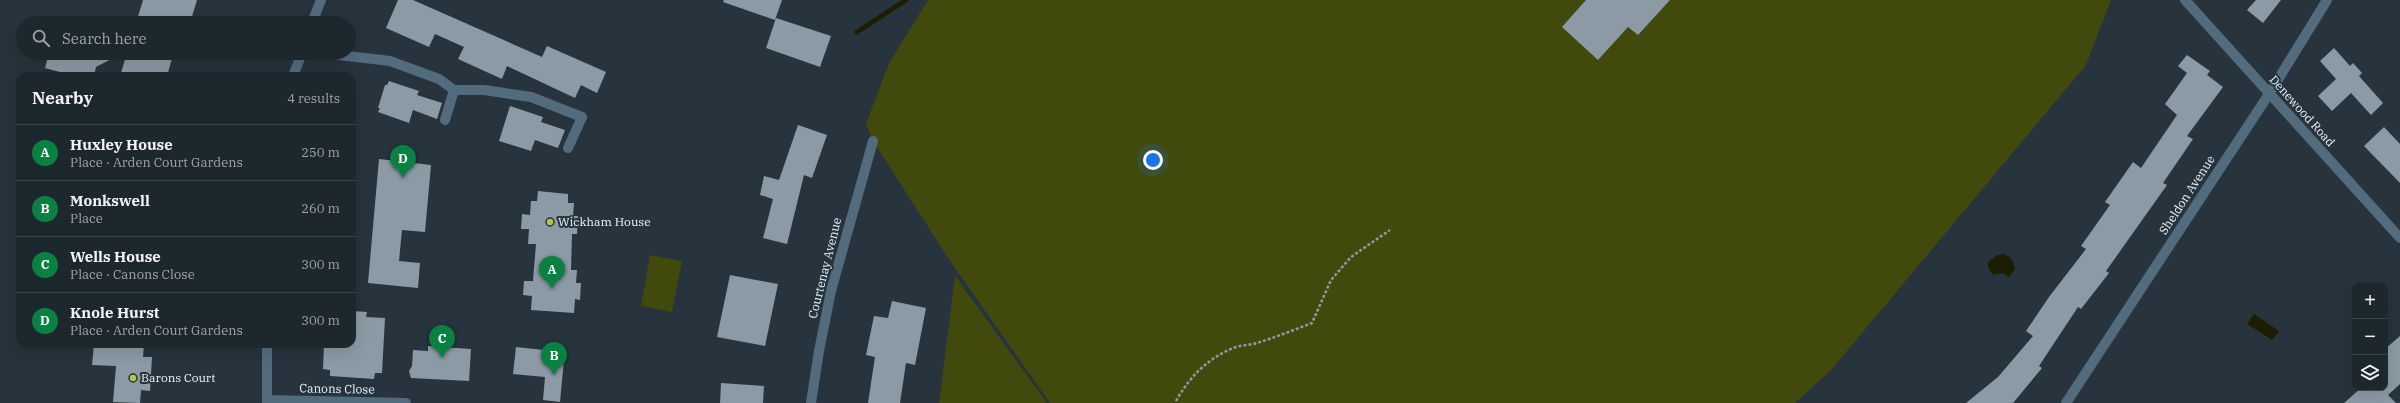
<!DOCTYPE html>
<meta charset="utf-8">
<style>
body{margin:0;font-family:"IBM Plex Serif",serif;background:#2a333a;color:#f1f3f6}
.controls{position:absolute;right:12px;bottom:12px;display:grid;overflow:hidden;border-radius:8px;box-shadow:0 4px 16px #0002}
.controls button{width:36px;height:36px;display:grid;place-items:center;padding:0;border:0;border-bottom:1px solid #3b444a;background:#1d272e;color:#f1f3f6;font:20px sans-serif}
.you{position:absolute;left:1153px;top:160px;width:14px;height:14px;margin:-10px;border:3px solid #fff;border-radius:50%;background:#1a73e8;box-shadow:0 0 0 6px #1a73e833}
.badge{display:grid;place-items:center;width:26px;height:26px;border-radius:50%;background:#0b8043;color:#fff;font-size:13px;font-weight:700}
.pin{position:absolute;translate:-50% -33px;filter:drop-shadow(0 1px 2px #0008)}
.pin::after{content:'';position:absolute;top:21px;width:14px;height:12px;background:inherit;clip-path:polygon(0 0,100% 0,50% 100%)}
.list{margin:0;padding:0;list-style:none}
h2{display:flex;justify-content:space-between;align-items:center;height:52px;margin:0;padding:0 16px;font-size:17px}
h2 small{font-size:13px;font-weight:400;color:#a0a5aa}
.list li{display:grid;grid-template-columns:26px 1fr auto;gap:12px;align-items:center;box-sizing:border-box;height:56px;padding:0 16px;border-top:1px solid #3b444a}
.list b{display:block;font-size:15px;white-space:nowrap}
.list p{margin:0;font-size:13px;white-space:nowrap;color:#a0a5aa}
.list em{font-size:13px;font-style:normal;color:#a0a5aa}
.icon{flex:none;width:22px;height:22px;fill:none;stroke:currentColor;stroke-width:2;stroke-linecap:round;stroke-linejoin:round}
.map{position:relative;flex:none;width:2400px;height:403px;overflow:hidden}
.search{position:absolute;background:#1d272e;box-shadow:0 4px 16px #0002;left:16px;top:16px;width:340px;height:44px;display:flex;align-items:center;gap:10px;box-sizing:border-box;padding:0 14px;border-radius:22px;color:#a0a5aa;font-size:15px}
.panel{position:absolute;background:#1d272e;box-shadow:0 4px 16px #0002;left:16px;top:72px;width:340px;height:276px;border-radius:12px}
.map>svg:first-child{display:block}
</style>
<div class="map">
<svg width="2400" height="403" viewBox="0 0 2400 403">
<rect width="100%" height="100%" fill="#27343d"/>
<path fill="#42490c" d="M928,0H2111L2086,65L1831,370L1795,403H1050L950,261L873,141L866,124L889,63Z
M650,255L682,261L672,312L641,306Z
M955,276L1047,403H939Z"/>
<path fill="#1b1f00" d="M2004,254C2011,257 2014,261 2015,269L2009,277L2003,273L1993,275L1988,267V262L1997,255Z
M2254,314L2279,331L2272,340L2247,324Z"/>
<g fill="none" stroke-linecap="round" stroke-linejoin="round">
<path stroke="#1b1f00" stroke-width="5" d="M857,32L906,0"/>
</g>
<path fill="#8b9aa5" d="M143,0H197L190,23H136Z
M398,0H413L542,57L547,46L606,72L597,93L581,85L575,98L507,66L502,79L458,59L464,47L435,34L429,47L386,28Z
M724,0H782L775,20L723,2Z
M1586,0H1670L1638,35L1628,27L1598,60L1562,27Z
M2256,0H2281L2263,23L2247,10Z
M776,18L831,36L820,67L766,48Z
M2334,48L2350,66L2353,63L2362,73L2359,76L2383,103L2371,115L2351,93L2332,111L2318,96L2336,79L2320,61Z
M49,53H80L89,55L93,53H123L96,67L94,76H75L45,68Z
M127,53H164L173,55L167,76H120Z
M2187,55L2210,71L2207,75L2223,87L2187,136L2193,139L2163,183L2167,185L2106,271L2109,273L2081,309L2078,307L2039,366L2042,368L2013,403H1966L1998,377L2033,336L2026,331L2049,297L2086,249L2081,246L2110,205L2105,202L2133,162L2141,168L2177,115L2165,104L2187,73L2178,66Z
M389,81L419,91L417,95L442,103L437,119L413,110L409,123L378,112L380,108H378L385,85H387Z
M510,106L543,117L541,122L565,130L558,148L535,140L531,151L499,141Z
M798,125L827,135L812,178L804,175L787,244L763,238L773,199L760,195L764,176L779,180Z
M2384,127L2400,144V183L2364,146Z
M379,159L431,165L425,232L402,230L399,261L420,263L418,288L368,283Z
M538,191L568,194V203H574L573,216H578L577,234H572L571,270H577L576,283H581L580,300L575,299L574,313L531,310L532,296L523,295L524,281H533L536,244H528L529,229H521L522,214L530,215L531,201H537Z
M730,275L778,284L765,346L717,337Z
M892,301L926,308L915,365L906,363L900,403H868L875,357L866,355L874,316L888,318Z
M352,311L367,312L366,317L385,318L382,373H375L374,379L330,376V370L323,369L324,344H352Z
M2400,336V384L2388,395L2396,403H2344L2361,388H2385V349Z
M94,344H144L143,357H152L150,391L141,390L140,403L113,402L116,366L92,365Z
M428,346L471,349L469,381L411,378L409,371L412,366L413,350L428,351Z
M516,347L553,351V359L564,360L560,402L543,400L545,377L513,374Z
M721,383L764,386L763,403H720Z"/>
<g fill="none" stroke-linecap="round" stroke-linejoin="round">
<path stroke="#8f99a1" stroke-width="2.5" stroke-dasharray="3 2" stroke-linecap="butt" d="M1176,401C1190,376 1209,357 1236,347C1243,345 1251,345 1257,343C1276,337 1294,330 1312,323L1331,280L1351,257L1390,230"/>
<path stroke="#536c7d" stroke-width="10" d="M2185,0L2400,238
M322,53L390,61L439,79L454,90H484L531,97L582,117L568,148
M445,120L454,90
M267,400L406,403
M811,403L819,351L831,291L873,141
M2066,403L2269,94L2327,0"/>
<path stroke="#536c7d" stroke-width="10" d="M312,23L321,0
M293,76L302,53
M267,344V403"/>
</g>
<g fill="#b3c24b" stroke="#27343d" stroke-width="1.5">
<circle cx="550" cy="222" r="4"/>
<circle cx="133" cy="378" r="4"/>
</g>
<g text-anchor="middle" stroke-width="4" stroke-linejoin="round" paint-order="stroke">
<g font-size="12" fill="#ecf4fa" stroke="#27343d">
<text transform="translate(2302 111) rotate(48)" y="4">Denewood Road</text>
<text transform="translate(2187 195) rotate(-57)" y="4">Sheldon Avenue</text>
<text transform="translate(825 268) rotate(-76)" y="4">Courtenay Avenue</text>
<text transform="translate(337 389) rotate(1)" y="4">Canons Close</text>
</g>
<g font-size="12" fill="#ecf4fa" stroke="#27343d" text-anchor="start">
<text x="558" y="226">Wickham House</text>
<text x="141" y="382">Barons Court</text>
</g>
</g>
</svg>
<div class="controls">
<button>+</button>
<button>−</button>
<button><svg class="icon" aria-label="layers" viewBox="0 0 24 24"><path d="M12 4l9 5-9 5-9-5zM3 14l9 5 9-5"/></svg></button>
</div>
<div class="you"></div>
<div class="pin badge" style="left:552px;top:289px">A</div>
<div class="pin badge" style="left:554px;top:375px">B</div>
<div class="pin badge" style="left:442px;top:358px">C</div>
<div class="pin badge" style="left:403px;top:178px">D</div>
<div class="search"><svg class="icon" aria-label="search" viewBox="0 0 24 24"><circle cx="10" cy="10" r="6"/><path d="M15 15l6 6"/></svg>Search here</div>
<section class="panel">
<h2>Nearby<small>4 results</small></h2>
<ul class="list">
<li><span class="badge">A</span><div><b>Huxley House</b><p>Place · Arden Court Gardens</p></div><em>250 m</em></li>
<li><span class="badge">B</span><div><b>Monkswell</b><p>Place</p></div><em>260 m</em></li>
<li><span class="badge">C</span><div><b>Wells House</b><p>Place · Canons Close</p></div><em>300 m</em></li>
<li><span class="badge">D</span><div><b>Knole Hurst</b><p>Place · Arden Court Gardens</p></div><em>300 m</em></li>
</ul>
</section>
</div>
